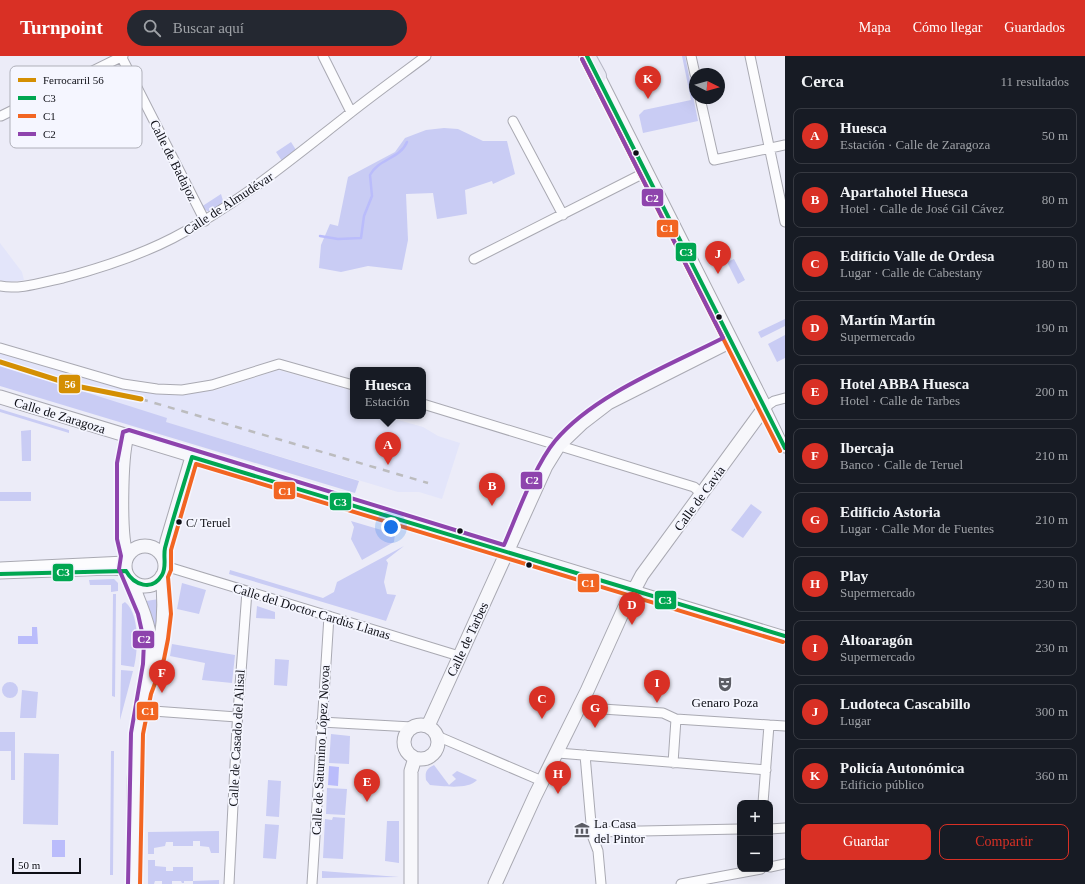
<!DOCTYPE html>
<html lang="es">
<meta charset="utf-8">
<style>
body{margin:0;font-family:Georgia,serif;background:#242831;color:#f1f3f6}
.controls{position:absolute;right:12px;bottom:12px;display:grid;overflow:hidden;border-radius:8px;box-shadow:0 4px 16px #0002}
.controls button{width:36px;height:36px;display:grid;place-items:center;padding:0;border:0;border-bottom:1px solid #363941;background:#171b24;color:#f1f3f6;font:20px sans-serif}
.compass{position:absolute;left:689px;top:12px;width:36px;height:36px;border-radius:50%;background:#171b24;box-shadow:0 4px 16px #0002;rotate:95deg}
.scale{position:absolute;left:12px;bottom:10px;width:69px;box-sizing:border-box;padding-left:4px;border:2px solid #0d0e15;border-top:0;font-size:11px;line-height:14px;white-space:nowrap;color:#0d0e15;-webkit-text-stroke:3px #f5f6ff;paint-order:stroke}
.you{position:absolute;left:391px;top:471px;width:14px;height:14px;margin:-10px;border:3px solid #fff;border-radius:50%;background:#1a73e8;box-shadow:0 0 0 6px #1a73e833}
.badge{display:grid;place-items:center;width:26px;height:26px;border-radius:50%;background:#d93025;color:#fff;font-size:13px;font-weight:700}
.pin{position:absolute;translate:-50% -33px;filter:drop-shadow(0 1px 2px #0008)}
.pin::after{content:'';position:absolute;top:21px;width:14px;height:12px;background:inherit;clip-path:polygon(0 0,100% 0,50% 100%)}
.popup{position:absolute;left:350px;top:311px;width:76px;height:52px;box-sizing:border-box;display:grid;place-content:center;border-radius:8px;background:#171b24;filter:drop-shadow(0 1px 3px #0005);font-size:13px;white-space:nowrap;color:#9ea1a6}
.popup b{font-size:15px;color:#f1f3f6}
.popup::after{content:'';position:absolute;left:50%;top:100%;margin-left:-8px;border:8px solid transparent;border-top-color:#171b24}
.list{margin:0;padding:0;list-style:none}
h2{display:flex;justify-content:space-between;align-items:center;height:52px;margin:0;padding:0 16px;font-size:17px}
h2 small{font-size:13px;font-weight:400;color:#9ea1a6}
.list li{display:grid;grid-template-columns:26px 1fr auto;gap:12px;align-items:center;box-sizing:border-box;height:56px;margin:0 8px 8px;padding:0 8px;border:1px solid #363941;border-radius:8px}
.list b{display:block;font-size:15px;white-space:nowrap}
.list p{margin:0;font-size:13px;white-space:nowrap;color:#9ea1a6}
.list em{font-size:13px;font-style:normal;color:#9ea1a6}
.actions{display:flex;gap:8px;padding:12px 16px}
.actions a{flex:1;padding:9px 0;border:1px solid #d93025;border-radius:8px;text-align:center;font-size:14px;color:#d93025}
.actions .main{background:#d93025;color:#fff}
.icon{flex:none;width:22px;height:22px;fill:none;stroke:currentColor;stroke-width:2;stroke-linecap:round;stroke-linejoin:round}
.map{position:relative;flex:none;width:785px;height:828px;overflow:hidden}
header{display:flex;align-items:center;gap:24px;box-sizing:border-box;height:56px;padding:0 20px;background:#d93025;color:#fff}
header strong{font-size:19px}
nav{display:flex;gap:22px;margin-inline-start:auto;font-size:14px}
.search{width:280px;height:36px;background:#242831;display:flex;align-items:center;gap:10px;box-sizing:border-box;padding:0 14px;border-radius:22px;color:#9ea1a6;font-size:15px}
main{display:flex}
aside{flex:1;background:#171b24}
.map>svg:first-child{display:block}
</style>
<header>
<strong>Turnpoint</strong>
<div class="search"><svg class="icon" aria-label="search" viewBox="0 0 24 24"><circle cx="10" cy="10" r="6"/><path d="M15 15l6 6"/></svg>Buscar aquí</div>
<nav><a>Mapa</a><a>Cómo llegar</a><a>Guardados</a></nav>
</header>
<main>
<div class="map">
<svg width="785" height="828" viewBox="0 0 785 828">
<rect width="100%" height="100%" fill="#ececf8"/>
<path fill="#e3e5fa" d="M0,187L22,216L24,224L10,226L0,225Z
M0,295L172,338H187L217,334L278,314L353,335V360H384L423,371L438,380L460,387L442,443L419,436H398L165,366L166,362L110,349L65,329L0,309Z"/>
<path fill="#c9ccf4" d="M682,0H685L698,65L643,77L639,59L644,54L691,44Z
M444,72L458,73L483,85H507L515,118L493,128L492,125L465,134L467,158L437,163L433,137L406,138L408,184L402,214L368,210L341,216L319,212L321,189L330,168L338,170L348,121L395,96L405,82L426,74Z
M291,86L296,94L282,105L276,96Z
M221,138L224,148L210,156L205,154L201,151Z
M734,203L745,224L738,228L727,206Z
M785,263V270L761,282L758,276Z
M785,279V302L777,306L768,288Z
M0,309L167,362L166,366L359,425L355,437L0,330Z
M0,353L69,374V377L0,356Z
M31,374V405H22L21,375Z
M0,436H31V445H0Z
M751,448L762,456L743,482L731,474Z
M351,465L395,478L394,486L362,504L351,483L354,471Z
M404,490L386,504L388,507L384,526L387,538L396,539L386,565L229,518L230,514L323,542L334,536L337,526Z
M114,523L118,527V535L111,536V529H90L89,524Z
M182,527L206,534L199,558L177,553Z
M113,538H116L115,641L112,640Z
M159,543L156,582L146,545Z
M125,546C140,558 138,594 134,611L121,609L122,548Z
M257,550L275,556V563L256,562Z
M172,588L235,599L232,627L202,624L205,607L170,600Z
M275,603L289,604L287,630L274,629Z
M121,614L133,615L120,664Z
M2 634a8 8 0 1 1 16 0a8 8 0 1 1-16 0Z
M22,634L38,636L36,662H20Z
M0,676H15V724H11V695H0Z
M331,678L350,680L349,708L329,707Z
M111,695H114L113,819H110Z
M24,697L59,698L58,769L23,768Z
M434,709L449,729L456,723L452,719L457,715L477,724C468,734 443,730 430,729L426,724C425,716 426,713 434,709Z
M268,724L281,725L279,761L266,760Z
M327,732L347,733L345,759L326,758Z
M333,761L345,762L343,803L323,802L325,763L332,764Z
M387,765H399V807L385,805Z
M265,768L279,769L276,803L263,802Z
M219,775V797H211L209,791L200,790V785H193V790H173V786H166L165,790L154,792V798H148V776Z
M148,804H155V810L166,811V815H173V811H193V825L219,824V828H193V825H184V827H182L181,825H172V828H162V825H155L154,828H148Z
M322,815L399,821L322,822Z"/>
<path fill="#babcfb" d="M32,571H37L38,588H18V580H32Z
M329,710L339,711L338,730L328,729Z
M52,784H65V801H52Z"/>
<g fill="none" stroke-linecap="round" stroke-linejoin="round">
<path stroke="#babcfb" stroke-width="2.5" d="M320,180L338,183L361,182L364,160L372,140L370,119C378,103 400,103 407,86"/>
<defs>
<path id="street" d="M121,0L205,165
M323,0L351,56
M691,0L695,18
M750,0L785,166
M700,42L714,104L785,89
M1,60L123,0
M513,65L563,159
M474,203L646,116
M0,230C20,234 43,226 63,222C101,212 138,200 173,182C235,150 289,105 344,62C370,41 398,21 426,0
M0,292L123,328L157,333L182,334L212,329L279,308L353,329
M785,342L774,345L765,351L785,392
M423,348L694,431L702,438
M165,510L459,600
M0,511L125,505
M0,518L110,514L126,515
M634,534L785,580
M581,649L587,652L663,657L676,663L769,669L763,747
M141,653L153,655L237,661
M321,666L412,671
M769,669L785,670
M437,680L542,725
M558,697L766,714
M585,699L592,779L598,795L601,828
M673,707L676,663
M770,773L785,772
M592,776L740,773
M770,811L785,808
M229,828L237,670L247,535
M312,828L329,560
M681,828L761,813"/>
<path id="secondary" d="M0,341L634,534
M127,380C121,401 119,481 127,500
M125 510a20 20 0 1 1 40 0a20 20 0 1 1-40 0Z
M164,502L167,485L192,401
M132,525C137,545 148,562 150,583C153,616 140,650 137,682C132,730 134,780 134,828
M153,615C164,583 166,553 162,520
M404 686a17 17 0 1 1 34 0a17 17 0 1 1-34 0Z
M428,670L546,410L559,389L582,367L608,347L731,285
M411,828V715L415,702
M495,828L535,740L587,635L624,553L642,519L765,351L598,20"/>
<path id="highway" d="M587,0L598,20"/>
</defs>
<use href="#street" stroke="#a9a9b2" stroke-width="11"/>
<use href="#secondary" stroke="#a9a9b2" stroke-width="15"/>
<use href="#highway" stroke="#b5b6c4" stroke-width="18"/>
<use href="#street" stroke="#fcfcfe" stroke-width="9"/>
<use href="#secondary" stroke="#f7f7fb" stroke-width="13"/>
<use href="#highway" stroke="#e9eaf4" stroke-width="16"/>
<path stroke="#bcbcbe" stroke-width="2.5" stroke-dasharray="7 7" stroke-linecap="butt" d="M141,343L428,427"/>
<defs>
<path id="bus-1" d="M587,0L785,392
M192,401L785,580
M126,515C134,529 152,536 162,519C167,511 163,501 165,492C173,462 183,431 192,401
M0,518L126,515"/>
<path id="bus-2" d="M582,3L780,395
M140,828L143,678L151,638L164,603L168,583L171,558L168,521L171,514V494L196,408L783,586"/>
<path id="bus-3" d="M128,828L131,677L143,608L144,585L138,558L119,513L121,500L117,483V407L123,376L129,374L504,489C517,459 535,409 555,385C593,339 670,309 723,282L582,3"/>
</defs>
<use href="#bus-1" stroke="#f5f6ff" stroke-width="7"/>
<use href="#bus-2" stroke="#f5f6ff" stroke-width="7"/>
<use href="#bus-3" stroke="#f5f6ff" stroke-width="7"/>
<use href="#bus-1" stroke="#00a651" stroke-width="4"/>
<use href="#bus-2" stroke="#f26522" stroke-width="4"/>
<use href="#bus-3" stroke="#8e44ad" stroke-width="4"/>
<defs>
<path id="rail-1" d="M0,306L76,330L141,343"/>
</defs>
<use href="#rail-1" stroke="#f5f6ff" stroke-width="8"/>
<use href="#rail-1" stroke="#d48f03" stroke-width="5"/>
</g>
<defs>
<symbol id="theatre-bare" viewBox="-9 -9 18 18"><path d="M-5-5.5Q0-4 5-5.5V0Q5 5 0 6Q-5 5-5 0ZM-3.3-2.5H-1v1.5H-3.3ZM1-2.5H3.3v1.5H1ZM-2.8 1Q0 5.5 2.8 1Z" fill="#5b5c64" stroke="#f5f6ff" stroke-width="2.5" paint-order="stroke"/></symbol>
<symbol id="museum-bare" viewBox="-9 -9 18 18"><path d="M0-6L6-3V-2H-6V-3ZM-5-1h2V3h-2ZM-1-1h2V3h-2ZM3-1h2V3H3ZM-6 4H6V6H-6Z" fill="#5b5c64" stroke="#f5f6ff" stroke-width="2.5" paint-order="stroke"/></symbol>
</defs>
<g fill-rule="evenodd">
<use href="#theatre-bare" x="714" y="617" width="22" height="22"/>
<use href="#museum-bare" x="571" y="763" width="22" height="22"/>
</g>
<g fill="#0d0e15" stroke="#f5f6ff" stroke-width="1.5">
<circle cx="636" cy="97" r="3.5"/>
<circle cx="719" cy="261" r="3.5"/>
<circle cx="179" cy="466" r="3.5"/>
<circle cx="460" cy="475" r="3.5"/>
<circle cx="529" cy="509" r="3.5"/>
</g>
<g text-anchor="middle" stroke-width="3.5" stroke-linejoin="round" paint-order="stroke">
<g font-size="12" fill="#0d0e15" stroke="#f5f6ff" text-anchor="start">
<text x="186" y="471">C/ Teruel</text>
</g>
<g font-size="13" fill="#0d0e15" stroke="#f5f6ff">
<text transform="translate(174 104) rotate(63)" y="5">Calle de Badajoz</text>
<text transform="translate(228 147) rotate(-33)" y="5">Calle de Almudévar</text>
<text transform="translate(60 359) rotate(17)" y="5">Calle de Zaragoza</text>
<text transform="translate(699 442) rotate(-54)" y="5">Calle de Cavia</text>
<text transform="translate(312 555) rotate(17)" y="5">Calle del Doctor Cardús Llanas</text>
<text transform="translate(467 583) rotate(-65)" y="5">Calle de Tarbes</text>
<text transform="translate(236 682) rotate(-87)" y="5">Calle de Casado del Alisal</text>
<text transform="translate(320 694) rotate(-87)" y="5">Calle de Saturnino López Novoa</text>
</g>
<g font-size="13" fill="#0d0e15" stroke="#f5f6ff">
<text x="725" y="651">Genaro Poza</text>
<text x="594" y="772" text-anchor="start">La Casa<tspan x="594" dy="15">del Pintor</tspan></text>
</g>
</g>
<rect x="10" y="10" width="132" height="82" rx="6" fill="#f5f6ff" stroke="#afb0b9" stroke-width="1"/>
<rect x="18" y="22" width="18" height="4" fill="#d48f03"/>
<rect x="18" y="40" width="18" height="4" fill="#00a651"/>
<rect x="18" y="58" width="18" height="4" fill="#f26522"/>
<rect x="18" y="76" width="18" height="4" fill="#8e44ad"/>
<g font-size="11" fill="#0d0e15">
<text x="43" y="28">Ferrocarril 56</text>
<text x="43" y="46">C3</text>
<text x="43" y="64">C1</text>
<text x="43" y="82">C2</text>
</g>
<g stroke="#f5f6ff" stroke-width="1.5">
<rect x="641" y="132" width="23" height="19" rx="4" fill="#8e44ad"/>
<rect x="656" y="163" width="23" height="19" rx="4" fill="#f26522"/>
<rect x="675" y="186" width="22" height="20" rx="4" fill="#00a651"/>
<rect x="58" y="318" width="23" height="20" rx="4" fill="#d48f03"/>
<rect x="520" y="415" width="23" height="19" rx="4" fill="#8e44ad"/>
<rect x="273" y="425" width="23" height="19" rx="4" fill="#f26522"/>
<rect x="329" y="436" width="23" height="19" rx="4" fill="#00a651"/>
<rect x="52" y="507" width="22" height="19" rx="4" fill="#00a651"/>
<rect x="577" y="517" width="23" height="20" rx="4" fill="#f26522"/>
<rect x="654" y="534" width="23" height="20" rx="4" fill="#00a651"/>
<rect x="132" y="574" width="23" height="19" rx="4" fill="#8e44ad"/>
<rect x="136" y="645" width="23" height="20" rx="4" fill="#f26522"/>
</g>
<g font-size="11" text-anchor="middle" font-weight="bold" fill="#fff">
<text x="652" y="146">C2</text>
<text x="667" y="176">C1</text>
<text x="686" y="200">C3</text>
<text x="70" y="332">56</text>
<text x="532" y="428">C2</text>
<text x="285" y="439">C1</text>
<text x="340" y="450">C3</text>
<text x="63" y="520">C3</text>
<text x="588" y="531">C1</text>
<text x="665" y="548">C3</text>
<text x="144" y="587">C2</text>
<text x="148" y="659">C1</text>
</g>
</svg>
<div class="controls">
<button>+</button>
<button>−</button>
</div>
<svg class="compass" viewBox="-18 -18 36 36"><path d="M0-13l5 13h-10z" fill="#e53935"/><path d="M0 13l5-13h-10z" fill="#9ea1a6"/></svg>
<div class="scale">50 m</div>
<div class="you"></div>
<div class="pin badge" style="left:388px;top:409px">A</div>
<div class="popup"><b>Huesca</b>Estación</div>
<div class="pin badge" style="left:492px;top:450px">B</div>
<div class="pin badge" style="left:542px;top:663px">C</div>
<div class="pin badge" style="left:632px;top:569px">D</div>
<div class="pin badge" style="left:367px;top:746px">E</div>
<div class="pin badge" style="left:162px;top:637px">F</div>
<div class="pin badge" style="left:595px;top:672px">G</div>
<div class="pin badge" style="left:558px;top:738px">H</div>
<div class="pin badge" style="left:657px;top:647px">I</div>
<div class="pin badge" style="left:718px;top:218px">J</div>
<div class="pin badge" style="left:648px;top:43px">K</div>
</div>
<aside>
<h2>Cerca<small>11 resultados</small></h2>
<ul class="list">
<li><span class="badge">A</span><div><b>Huesca</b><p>Estación · Calle de Zaragoza</p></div><em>50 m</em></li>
<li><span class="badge">B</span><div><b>Apartahotel Huesca</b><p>Hotel · Calle de José Gil Cávez</p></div><em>80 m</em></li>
<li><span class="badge">C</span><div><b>Edificio Valle de Ordesa</b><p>Lugar · Calle de Cabestany</p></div><em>180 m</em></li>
<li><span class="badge">D</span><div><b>Martín Martín</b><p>Supermercado</p></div><em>190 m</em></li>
<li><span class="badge">E</span><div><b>Hotel ABBA Huesca</b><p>Hotel · Calle de Tarbes</p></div><em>200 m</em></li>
<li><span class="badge">F</span><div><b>Ibercaja</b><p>Banco · Calle de Teruel</p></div><em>210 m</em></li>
<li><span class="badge">G</span><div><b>Edificio Astoria</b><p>Lugar · Calle Mor de Fuentes</p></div><em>210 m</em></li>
<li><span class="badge">H</span><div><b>Play</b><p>Supermercado</p></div><em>230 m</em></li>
<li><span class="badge">I</span><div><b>Altoaragón</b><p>Supermercado</p></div><em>230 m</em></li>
<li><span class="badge">J</span><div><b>Ludoteca Cascabillo</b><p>Lugar</p></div><em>300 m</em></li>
<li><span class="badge">K</span><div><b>Policía Autonómica</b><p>Edificio público</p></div><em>360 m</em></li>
</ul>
<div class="actions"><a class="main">Guardar</a><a>Compartir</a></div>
</aside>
</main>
